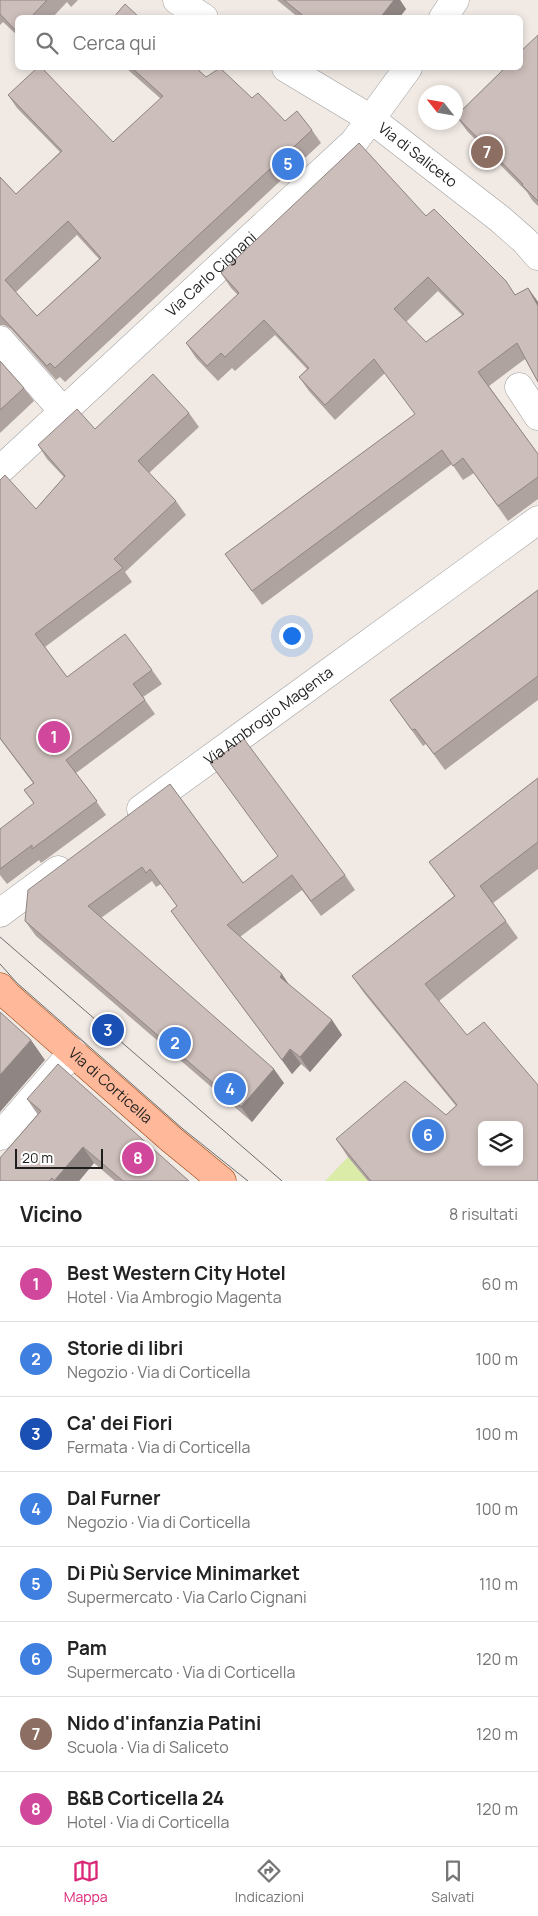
<!DOCTYPE html>
<html lang="it">
<meta charset="utf-8">
<style>
body{margin:0;font-family:Manrope,sans-serif;background:#f6f6f6;color:#222}
.controls{position:absolute;right:15px;bottom:15px;display:grid;overflow:hidden;border-radius:8px;box-shadow:0 2px 8px #0003}
.controls button{width:45px;height:45px;display:grid;place-items:center;padding:0;border:0;border-bottom:1px solid #e0e0e0;background:#fff;color:#222;font:25px sans-serif}
.compass{position:absolute;left:418px;top:85px;width:45px;height:45px;border-radius:50%;background:#fff;box-shadow:0 2px 8px #0003;rotate:301deg}
.scale{position:absolute;left:15px;bottom:12px;width:88px;box-sizing:border-box;padding-left:5px;border:2px solid #1f1f1f;border-top:0;font-size:14px;line-height:18px;white-space:nowrap;color:#1f1f1f;-webkit-text-stroke:4px #fff;paint-order:stroke}
.you{position:absolute;left:291px;top:635px;width:18px;height:18px;margin:-12px;border:4px solid #fff;border-radius:50%;background:#1a73e8;box-shadow:0 0 0 8px #1a73e833}
.badge{display:grid;place-items:center;width:32px;height:32px;border-radius:50%;background:#db2777;color:#fff;font-size:16px;font-weight:700}
.pin{position:absolute;translate:-50% -50%;border:2px solid #fff;box-shadow:0 1px 5px #0006}
.list{margin:0;padding:0;list-style:none}
h2{display:flex;justify-content:space-between;align-items:center;height:65px;margin:0;padding:0 20px;font-size:21px}
h2 small{font-size:16px;font-weight:400;color:#767676}
.list li{display:grid;grid-template-columns:32px 1fr auto;gap:15px;align-items:center;box-sizing:border-box;height:75px;padding:0 20px;border-top:1px solid #e0e0e0}
.list b{display:block;font-size:19px;white-space:nowrap}
.list p{margin:0;font-size:16px;white-space:nowrap;color:#767676}
.list em{font-size:16px;font-style:normal;color:#767676}
.icon{flex:none;width:28px;height:28px;fill:none;stroke:currentColor;stroke-width:2;stroke-linecap:round;stroke-linejoin:round}
.map{position:relative;flex:none;width:538px;height:1181px;overflow:hidden}
.search{position:absolute;background:#fff;box-shadow:0 2px 8px #0003;left:15px;right:15px;top:15px;height:55px;display:flex;align-items:center;gap:12px;box-sizing:border-box;padding:0 18px;border-radius:8px;color:#767676;font-size:19px}
.sheet{height:665px;background:#fff}
nav{display:flex;justify-content:space-around;align-items:center;box-sizing:border-box;height:70px;border-top:1px solid #e0e0e0;background:#fff;font-size:14px;color:#767676}
nav a{display:grid;justify-items:center;gap:2px}
nav .on{color:#db2777}
.map>svg:first-child{display:block}
</style>
<div class="map">
<svg width="538" height="1181" viewBox="0 0 538 1181">
<rect width="100%" height="100%" fill="#f0e9e4"/>
<path fill="#dbeca8" d="M348,1157L368,1181H325Z"/>
<g fill="none" stroke-linecap="round" stroke-linejoin="round">
<defs>
<g id="minor">
<path d="M177,0L204,18"/>
<path d="M443,18L455,0"/>
<path id="s1" d="M286,68L371,119L500,219L525,241L538,256"/>
<path d="M0,340L64,412"/>
<path d="M519,387L538,416"/>
<path id="s2" d="M0,470L354,142L408,68"/>
<path id="s3" d="M141,809L538,520"/>
<path d="M0,913L58,870"/>
<path d="M0,1136L73,1052"/>
</g>
<g id="major">
<path id="s4" d="M0,987L7,995L172,1140L222,1181"/>
</g>
</defs>
<use href="#minor" stroke="#a0a0a0" stroke-width="29"/>
<use href="#major" stroke="#993e00" stroke-width="29"/>
<use href="#minor" stroke="#fff" stroke-width="28"/>
<use href="#major" stroke="#ffb99a" stroke-width="28"/>
<path stroke="#6d6d6d" stroke-width="1" d="M0,937L282,1181
M0,964L17,983L183,1129L248,1181"/>
</g>
<path fill="#afa3a0" fill-rule="evenodd" d="M0,0H78L71,7L67,2L52,18H18V36L3,22L0,25Z
M277,0H400L406,9L399,18H299Z
M538,35V206L532,200L527,192L467,131L456,116Z
M126,68H196L206,77L252,98L285,121L312,130L321,143L65,382L60,377L56,380L11,329L4,325H0V177L16,194L60,152L17,108L8,95L113,142L161,99ZM77,235L99,259L37,316L16,292Z
M426,216L506,281L515,295L528,288L538,302V382L525,359L489,386L538,454V499L508,521L474,473L463,480L452,464L262,605L225,554L415,414L385,373L335,420L309,391L299,377L307,369L275,335L235,371L232,368L218,381L196,358L186,343L238,295L231,288L221,273ZM438,291L462,315L426,342L406,322Z
M0,361L24,388L34,401L0,433Z
M189,413L199,427L149,473L176,501L186,515L125,572L132,582L45,647L67,677L152,670L162,684L143,697L155,714L76,773L106,815L41,863L39,860L7,884L0,875V829L34,804L24,790L33,783L0,739V480L36,509L64,477L47,459L38,445L95,429Z
M538,590V700L445,770L426,744L423,746L390,700Z
M538,778V869L493,903L518,938L439,1001L538,1181H368L348,1157L336,1139L446,1115L456,1106L364,993L352,976L454,896L429,862Z
M170,784L243,883L278,856L345,875L355,890L321,916L302,890L240,937L290,986L332,1020L342,1035L310,1072L301,1064L292,1074L171,911L177,906L161,884L156,887L152,881L101,918L284,1083L252,1122L36,936L25,921Z
M27,1099L189,1181H115L94,1163L79,1181H0L38,1115Z"/>
<path fill="#8f8582" d="M394,0H400L406,9L399,18H380Z
M528,288L538,302V306Z
M282,974L292,989L280,977Z
M332,1020L342,1035L310,1072L300,1057Z
M31,1040L45,1060L0,1112V1075Z
M290,1049L301,1064L292,1074L282,1060Z
M274,1069L284,1083L252,1122L241,1107Z
M83,1147L94,1163L79,1181H54Z"/>
<path fill="#ccbeba" stroke="#8f8582" fill-rule="evenodd" d="M0,0H47L30,18H18V30L16,31L0,14Z
M284,0H394L380,18H306Z
M125,4L140,18H113Z
M538,35V201L522,185L523,184L456,116L505,68H520V52Z
M37,68H42L113,142L163,96L132,68H196L206,77L220,68L252,98L258,93L285,121L297,111L312,130L55,368L50,363L47,366L0,315V177L16,194L62,151L8,95ZM68,221L101,258L37,316L5,280Z
M359,143L426,216L434,209L506,281L515,295L528,288L538,306V382L517,343L478,372L538,454V477L498,506L463,458L453,466L442,450L252,591L225,554L415,414L374,359L325,405L299,377L309,368L264,320L225,357L221,353L207,366L186,343L239,293L221,273ZM428,277L464,314L426,342L394,309Z
M0,361L24,388L0,410Z
M153,374L189,413L138,461L176,501L114,559L123,568L35,634L67,677L125,634L152,670L133,684L145,700L66,760L97,801L32,849V845L0,869V829L34,803L24,790L34,783L0,738V480L5,475L36,509L65,476L38,445L77,409L95,429Z
M538,590V676L434,754L415,729L412,730L390,700Z
M244,739L345,875L311,901L292,875L227,925L282,974L280,977L332,1020L300,1057L290,1049L282,1060L171,911L177,906L150,869L146,873L142,867L88,906L274,1069L241,1107L25,921L28,890L170,784L243,883L278,856L210,763Z
M538,778V842L480,886L506,921L425,984L467,1035L484,1022L538,1085V1181H371L336,1139L405,1081L446,1115L457,1105L352,976L455,896L429,862ZM482,1125H519V1162H482Z
M0,1012L31,1040L0,1075Z
M58,1064L189,1181H123L83,1147L54,1181L52,1178L49,1181H0V1158L41,1111L27,1099Z"/>
<g text-anchor="middle" stroke-width="4" stroke-linejoin="round" paint-order="stroke">
<g font-size="15" fill="#1f1f1f" stroke="#fff">
<text dy="5" stroke="none"><textPath href="#s1" startOffset="158">Via di Saliceto</textPath></text>
<text dy="5" stroke="none"><textPath href="#s2" startOffset="288">Via Carlo Cignani</textPath></text>
<text dy="5" stroke="none"><textPath href="#s3" startOffset="158">Via Ambrogio Magenta</textPath></text>
<text dy="5" stroke="none"><textPath href="#s4" startOffset="148">Via di Corticella</textPath></text>
</g>
</g>
</svg>
<div class="controls">
<button><svg class="icon" aria-label="layers" viewBox="0 0 24 24"><path d="M12 4l9 5-9 5-9-5zM3 14l9 5 9-5"/></svg></button>
</div>
<svg class="compass" viewBox="-18 -18 36 36"><path d="M0-13l5 13h-10z" fill="#e53935"/><path d="M0 13l5-13h-10z" fill="#767676"/></svg>
<div class="scale">20 m</div>
<div class="you"></div>
<div class="pin badge" style="left:54px;top:737px;background:#d1479c">1</div>
<div class="pin badge" style="left:175px;top:1043px;background:#3f7fe0">2</div>
<div class="pin badge" style="left:108px;top:1030px;background:#1a4fb4">3</div>
<div class="pin badge" style="left:230px;top:1089px;background:#3f7fe0">4</div>
<div class="pin badge" style="left:288px;top:164px;background:#3f7fe0">5</div>
<div class="pin badge" style="left:428px;top:1135px;background:#3f7fe0">6</div>
<div class="pin badge" style="left:487px;top:152px;background:#8d6e63">7</div>
<div class="pin badge" style="left:138px;top:1158px;background:#d1479c">8</div>
<div class="search"><svg class="icon" aria-label="search" viewBox="0 0 24 24"><circle cx="10" cy="10" r="6"/><path d="M15 15l6 6"/></svg>Cerca qui</div>
</div>
<section class="sheet">
<h2>Vicino<small>8 risultati</small></h2>
<ul class="list">
<li><span class="badge" style="background:#d1479c">1</span><div><b>Best Western City Hotel</b><p>Hotel · Via Ambrogio Magenta</p></div><em>60 m</em></li>
<li><span class="badge" style="background:#3f7fe0">2</span><div><b>Storie di libri</b><p>Negozio · Via di Corticella</p></div><em>100 m</em></li>
<li><span class="badge" style="background:#1a4fb4">3</span><div><b>Ca' dei Fiori</b><p>Fermata · Via di Corticella</p></div><em>100 m</em></li>
<li><span class="badge" style="background:#3f7fe0">4</span><div><b>Dal Furner</b><p>Negozio · Via di Corticella</p></div><em>100 m</em></li>
<li><span class="badge" style="background:#3f7fe0">5</span><div><b>Di Più Service Minimarket</b><p>Supermercato · Via Carlo Cignani</p></div><em>110 m</em></li>
<li><span class="badge" style="background:#3f7fe0">6</span><div><b>Pam</b><p>Supermercato · Via di Corticella</p></div><em>120 m</em></li>
<li><span class="badge" style="background:#8d6e63">7</span><div><b>Nido d'infanzia Patini</b><p>Scuola · Via di Saliceto</p></div><em>120 m</em></li>
<li><span class="badge" style="background:#d1479c">8</span><div><b>B&amp;B Corticella 24</b><p>Hotel · Via di Corticella</p></div><em>120 m</em></li>
</ul>
</section>
<nav>
<a class="on"><svg class="icon" aria-label="map" viewBox="0 0 24 24"><path d="M3 6l6-2 6 2 6-2v14l-6 2-6-2-6 2zM9 4v14M15 6v14"/></svg>Mappa</a>
<a><svg class="icon" aria-label="directions" viewBox="0 0 24 24"><path d="M12 3l9 9-9 9-9-9zM9 14v-3h6M13 9l2 2-2 2"/></svg>Indicazioni</a>
<a><svg class="icon" aria-label="saved" viewBox="0 0 24 24"><path d="M7 4h10v16l-5-4-5 4z"/></svg>Salvati</a>
</nav>
